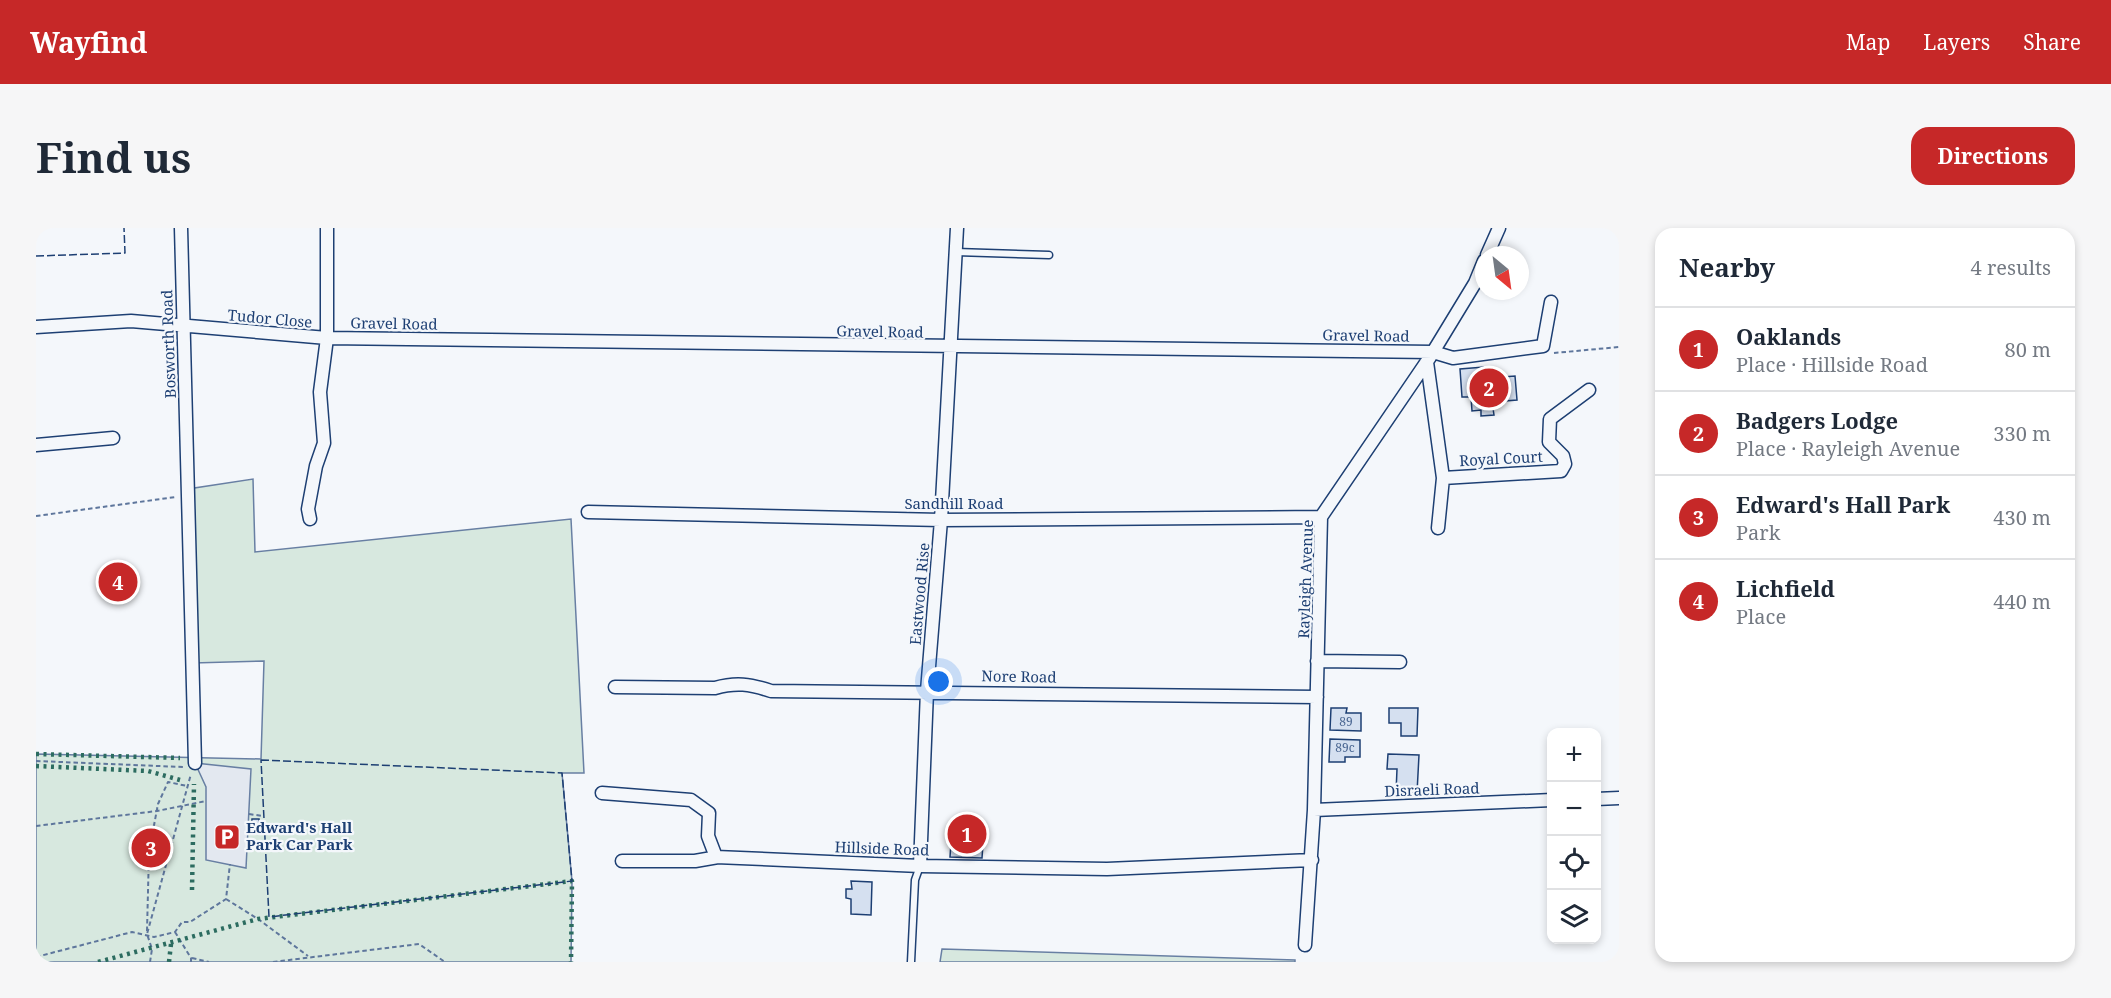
<!DOCTYPE html>
<meta charset="utf-8">
<style>
body{margin:0;font-family:"Noto Serif",serif;background:#f6f6f7;color:#1f2937}
.controls{position:absolute;right:18px;bottom:18px;display:grid;overflow:hidden;border-radius:12px;box-shadow:0 3px 9px #0003}
.controls button{width:54px;height:54px;display:grid;place-items:center;padding:0;border:0;border-bottom:2px solid #e0e1e3;background:#fff;color:#1f2937;font:30px sans-serif}
.compass{position:absolute;left:1439px;top:18px;width:54px;height:54px;border-radius:50%;background:#fff;box-shadow:0 3px 9px #0003;rotate:151deg}
.you{position:absolute;left:903px;top:454px;width:21px;height:21px;margin:-15px;border:4px solid #fff;border-radius:50%;background:#1a73e8;box-shadow:0 0 0 9px #1a73e833}
.badge{display:grid;place-items:center;width:39px;height:39px;border-radius:50%;background:#c62828;color:#fff;font-size:20px;font-weight:700}
.pin{position:absolute;translate:-50% -50%;border:3px solid #fff;box-shadow:0 2px 6px #0006}
.list{margin:0;padding:0;list-style:none}
h2{display:flex;justify-content:space-between;align-items:center;height:78px;margin:0;padding:0 24px;font-size:26px}
h2 small{font-size:20px;font-weight:400;color:#747a83}
.list li{display:grid;grid-template-columns:39px 1fr auto;gap:18px;align-items:center;box-sizing:border-box;height:84px;padding:0 24px;border-top:2px solid #e0e1e3}
.list b{display:block;font-size:22px;white-space:nowrap}
.list p{margin:0;font-size:20px;white-space:nowrap;color:#747a83}
.list em{font-size:20px;font-style:normal;color:#747a83}
.icon{flex:none;width:33px;height:33px;fill:none;stroke:currentColor;stroke-width:2;stroke-linecap:round;stroke-linejoin:round}
.map{position:relative;flex:none;width:1583px;height:734px;overflow:hidden;border-radius:18px}
header{display:flex;align-items:center;gap:36px;box-sizing:border-box;height:84px;padding:0 30px;background:#c62828;color:#fff}
header strong{font-size:28px}
nav{display:flex;gap:33px;margin-inline-start:auto;font-size:21px}
.intro{display:flex;align-items:center;justify-content:space-between;box-sizing:border-box;height:144px;padding:0 36px}
h1{margin:0;font-size:42px}
.button{padding:15px 27px;border-radius:18px;background:#c62828;color:#fff;font-size:21px;font-weight:700}
main{display:flex;gap:36px;padding:0 36px}
aside{flex:1;background:#fff;border-radius:18px;box-shadow:0 3px 9px #0003}
.map>svg:first-child{display:block}
</style>
<header>
<strong>Wayfind</strong>
<nav><a>Map</a><a>Layers</a><a>Share</a></nav>
</header>
<div class="intro"><h1>Find us</h1><a class="button">Directions</a></div>
<main>
<div class="map">
<svg width="1583" height="734" viewBox="0 0 1583 734">
<rect width="100%" height="100%" fill="#f4f7fb"/>
<path fill="#d7e8df" stroke="#687fa3" stroke-width="1.5" d="M217,251L219,324L535,291L548,545H526L536,653L535,734H0V526L225,531L228,433L157,435L152,261Z
M906,721L1259,732V734H904Z"/>
<path fill="#e3e8f0" stroke="#687fa3" stroke-width="1.5" d="M159,535L215,541L210,640L170,632V559Z"/>
<path fill="#d5e0f0" stroke="#1d3f73" stroke-width="1.5" d="M1448,139L1449,149L1440,151L1479,148L1481,172L1456,174L1458,187L1445,188V182L1436,183L1435,169H1426L1424,141Z
M72,341H93V369L72,367Z
M1295,480H1311L1310,485H1325V503L1294,502Z
M1353,480H1382L1381,508H1365V495H1353Z
M1294,511L1324,512V529H1309V534H1293Z
M1352,526L1383,527L1381,565H1360L1361,541H1351Z
M216,591H223V602L215,601Z
M916,598L947,599V614L915,612Z
M915,615L947,616L946,630L914,629Z
M815,653L836,654L835,687L815,686V671L810,670V661H816Z"/>
<g fill="none" stroke-linecap="round" stroke-linejoin="round">
<defs>
<path id="service" d="M920,24L1013,27
M875,734L879,652L884,638"/>
<path id="minor" d="M145,0L159,535
M291,0V110L1397,124L1417,130L1507,118L1515,74
M1451,27L1463,0
M0,99L95,93L291,110L284,164L288,215L280,238L272,281L274,291
M1391,134L1407,250L1402,300
M0,217L77,210
M1407,250L1525,243L1529,236L1527,228L1513,214L1514,191L1553,162
M552,284L905,292L1285,289
M1281,433L1364,434
M579,459L679,460C700,454 714,456 735,463L1281,469
M566,565L655,572L673,585L672,608L680,629L884,638L1071,641L1276,632
M1560,571L1583,570
M1278,582L1516,572
M586,633H659L682,629
M884,638L891,463L905,292L921,0
M1269,717L1278,582L1285,289L1394,129L1439,55L1448,33"/>
</defs>
<use href="#service" stroke="#1d3f73" stroke-width="9"/>
<use href="#minor" stroke="#1d3f73" stroke-width="15"/>
<path stroke="#5e769c" stroke-width="2" stroke-dasharray="4.5 3" stroke-linecap="butt" d="M1518,125L1583,119
M0,288L140,269
M0,533L147,539
M213,586L227,588
M0,598L121,583L170,573
M190,671L222,691L272,728
M111,703L113,624L122,576L132,554L151,558
M139,704L155,730V734
M0,729L96,704L118,709L139,704L146,694H154L190,671L194,636
M156,730L173,734
M114,734L116,721L111,706L155,546
M237,734L383,716L409,734"/>
<use href="#service" stroke="#f4f7fb" stroke-width="6"/>
<use href="#minor" stroke="#f4f7fb" stroke-width="12"/>
<path stroke="#2c6c60" stroke-width="4.5" stroke-dasharray="3 4.5" stroke-linecap="butt" d="M0,526L144,530
M0,538L112,543L144,552
M156,662L158,556
M62,734L222,691L536,653L535,734
M133,734L135,716"/>
<path stroke="#1d3f73" stroke-width="1.5" stroke-dasharray="8 3" stroke-linecap="butt" d="M0,28L89,25L88,0
M225,532L526,545L536,653L233,689Z"/>
</g>
<defs>
<symbol id="parking-square" viewBox="-11 -11 22 22"><rect x="-9" y="-9" width="18" height="18" rx="4" fill="#c62828" stroke="#f4f7fb"/><path d="M-3.5-5.5H1a3.5 3.5 0 0 1 0 7H-1V5.5H-3.5ZM-1-3.4V-.6H.8a1.4 1.4 0 0 0 0-2.8Z" fill="#fff"/></symbol>
</defs>
<g fill-rule="evenodd">
<use href="#parking-square" x="176" y="594" width="30" height="30"/>
</g>
<g text-anchor="middle" stroke-width="4.5" stroke-linejoin="round" paint-order="stroke">
<g font-size="12" fill="#4b6792">
<text x="1310" y="498">89</text>
<text x="1309" y="524">89c</text>
</g>
<g font-size="15" fill="#1d3f73" stroke="#f4f7fb">
<text transform="translate(234 91) rotate(5)" y="5">Tudor Close</text>
<text transform="translate(358 96) rotate(1)" y="5">Gravel Road</text>
<text transform="translate(844 104) rotate(1)" y="5">Gravel Road</text>
<text transform="translate(1330 108) rotate(1)" y="5">Gravel Road</text>
<text transform="translate(133 116) rotate(-92)" y="5">Bosworth Road</text>
<text transform="translate(1465 231) rotate(-3)" y="5">Royal Court</text>
<text x="918" y="281">Sandhill Road</text>
<text transform="translate(1270 351) rotate(-88)" y="5">Rayleigh Avenue</text>
<text transform="translate(884 366) rotate(-85)" y="5">Eastwood Rise</text>
<text transform="translate(983 449) rotate(1)" y="5">Nore Road</text>
<text transform="translate(1396 562) rotate(-2)" y="5">Disraeli Road</text>
<text transform="translate(846 621) rotate(2)" y="5">Hillside Road</text>
</g>
<g font-size="15" font-weight="bold" fill="#1d3f73" stroke="#f4f7fb" text-anchor="start">
<text x="210" y="605">Edward's Hall<tspan x="210" dy="17">Park Car Park</tspan></text>
</g>
</g>
</svg>
<div class="controls">
<button>+</button>
<button>−</button>
<button><svg class="icon" aria-label="locate" viewBox="0 0 24 24"><circle cx="12" cy="12" r="6"/><path d="M12 2v4M12 18v4M2 12h4M18 12h4"/></svg></button>
<button><svg class="icon" aria-label="layers" viewBox="0 0 24 24"><path d="M12 4l9 5-9 5-9-5zM3 14l9 5 9-5"/></svg></button>
</div>
<svg class="compass" viewBox="-18 -18 36 36"><path d="M0-13l5 13h-10z" fill="#e53935"/><path d="M0 13l5-13h-10z" fill="#747a83"/></svg>
<div class="you"></div>
<div class="pin badge" style="left:931px;top:606px">1</div>
<div class="pin badge" style="left:1453px;top:160px">2</div>
<div class="pin badge" style="left:115px;top:620px">3</div>
<div class="pin badge" style="left:82px;top:354px">4</div>
</div>
<aside>
<h2>Nearby<small>4 results</small></h2>
<ul class="list">
<li><span class="badge">1</span><div><b>Oaklands</b><p>Place · Hillside Road</p></div><em>80 m</em></li>
<li><span class="badge">2</span><div><b>Badgers Lodge</b><p>Place · Rayleigh Avenue</p></div><em>330 m</em></li>
<li><span class="badge">3</span><div><b>Edward's Hall Park</b><p>Park</p></div><em>430 m</em></li>
<li><span class="badge">4</span><div><b>Lichfield</b><p>Place</p></div><em>440 m</em></li>
</ul>
</aside>
</main>
